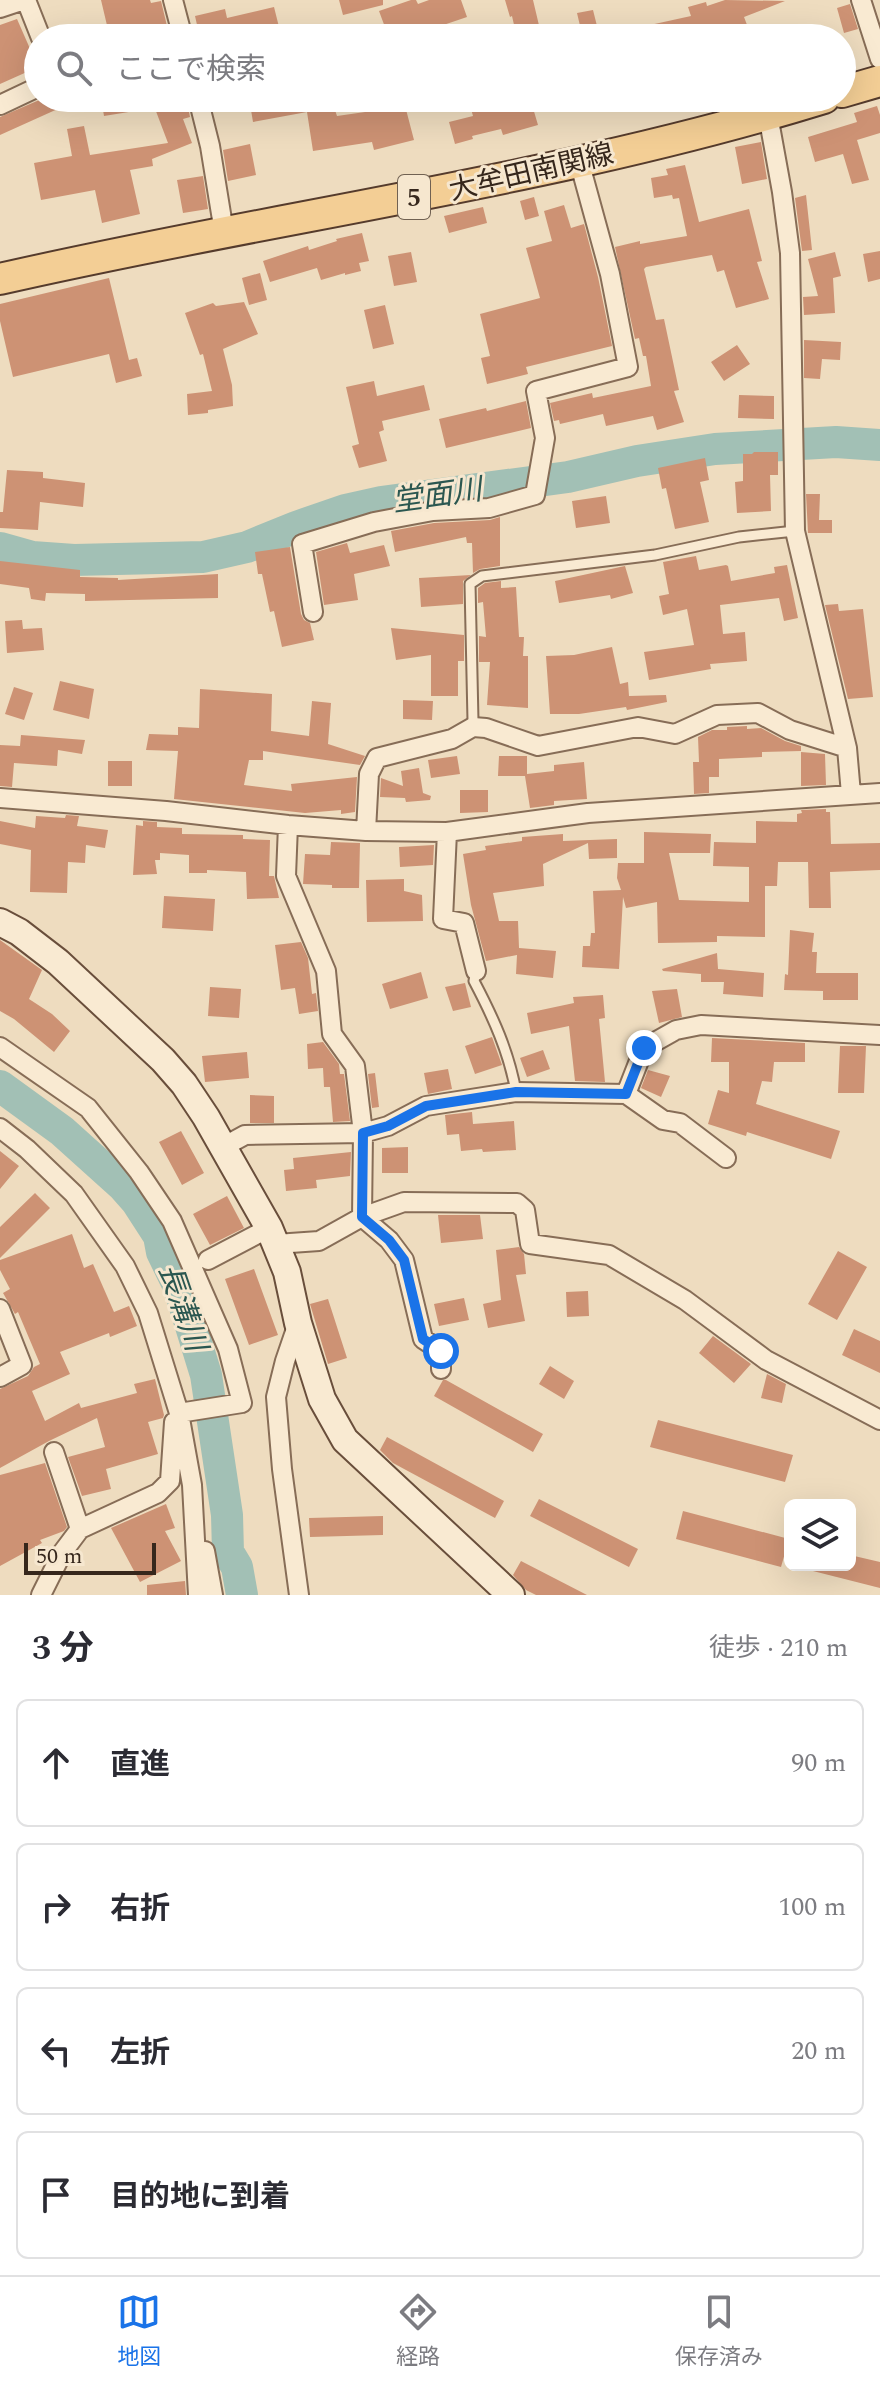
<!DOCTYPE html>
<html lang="ja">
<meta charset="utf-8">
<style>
body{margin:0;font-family:Spectral,"Noto Sans JP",serif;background:#f2f2f3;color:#2b2b33}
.controls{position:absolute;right:24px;bottom:24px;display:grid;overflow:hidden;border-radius:12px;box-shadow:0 8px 32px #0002}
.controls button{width:72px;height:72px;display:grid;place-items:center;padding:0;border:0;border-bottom:2px solid #e1e1e2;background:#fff;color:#2b2b33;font:40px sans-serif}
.scale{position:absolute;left:24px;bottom:20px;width:132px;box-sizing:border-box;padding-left:8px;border:4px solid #36271c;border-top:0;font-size:22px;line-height:28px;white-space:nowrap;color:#36271c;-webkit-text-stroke:6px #f6e7cf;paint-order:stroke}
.stop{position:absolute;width:24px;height:24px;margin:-18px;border:6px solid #1a73e8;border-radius:50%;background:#fff}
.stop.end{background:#1a73e8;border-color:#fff;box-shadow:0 2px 8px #0008}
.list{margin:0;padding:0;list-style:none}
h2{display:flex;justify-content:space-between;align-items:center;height:104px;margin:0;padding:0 32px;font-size:34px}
h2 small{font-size:26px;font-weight:400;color:#7c7c81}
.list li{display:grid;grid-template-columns:52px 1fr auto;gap:24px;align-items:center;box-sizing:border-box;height:128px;margin:0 16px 16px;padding:0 16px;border:2px solid #e1e1e2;border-radius:12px}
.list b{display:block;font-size:30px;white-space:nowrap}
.list em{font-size:26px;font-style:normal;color:#7c7c81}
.icon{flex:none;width:44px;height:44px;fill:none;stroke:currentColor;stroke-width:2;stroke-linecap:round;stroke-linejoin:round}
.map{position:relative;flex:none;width:880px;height:1595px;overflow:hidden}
.search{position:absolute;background:#fff;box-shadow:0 8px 32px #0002;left:24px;right:24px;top:24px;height:88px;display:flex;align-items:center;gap:20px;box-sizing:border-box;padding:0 28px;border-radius:44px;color:#7c7c81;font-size:30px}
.sheet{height:680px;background:#fff}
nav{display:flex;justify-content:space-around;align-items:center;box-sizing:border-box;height:112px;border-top:2px solid #e1e1e2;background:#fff;font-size:22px;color:#7c7c81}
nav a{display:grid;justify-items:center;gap:4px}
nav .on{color:#1a73e8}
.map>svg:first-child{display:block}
</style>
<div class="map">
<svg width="880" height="1595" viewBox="0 0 880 1595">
<rect width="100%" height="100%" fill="#eedcbf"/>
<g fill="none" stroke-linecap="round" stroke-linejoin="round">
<path stroke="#a2c0b5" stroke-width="32" d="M0,548L32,557L74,560L203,557L247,547L296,527L345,510L381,502L568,477L637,461L715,449L836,442L880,445
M0,1086L62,1131L122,1185L137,1202L159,1236L162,1252L179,1287L206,1375L227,1515L228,1552L237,1567L242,1595"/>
</g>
<path fill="#cd9274" d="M101,0H150L151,3L161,1L167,26L156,28L158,38H110Z
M339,0H383V5L343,15Z
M411,0H416L418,4L429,0H461L467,17L405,38H389L379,11Z
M505,0H533L542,38H517L512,16L510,17Z
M725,0L785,1L744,17L752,38H618V32L691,16L688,7L706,2L707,6Z
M850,4L858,29L844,33L837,8Z
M274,7L280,31L251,38H240L238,32L212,38H200L195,16L225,9L227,18Z
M593,10L597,26L581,30L577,13Z
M17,19L38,67L0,84V25Z
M44,98H82L0,135V117Z
M101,98H139L141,110L104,116Z
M181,98H186L190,117L183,119L192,143L152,159L153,166L130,170L140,214L102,223L95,190L41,200L34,163L72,156L67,129L84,126L90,155L168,143L154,106Z
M249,98H341L342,105L334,107L337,116L365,112L361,98H403L414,140L374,150L372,142L313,151L307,112L253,122Z
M468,98H530L538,125L503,135L501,129L472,136L473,139L455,144L449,122L473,116Z
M877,106L880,115V133L857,140L869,180L852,184L843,154L815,162L808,137L857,122L854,113Z
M761,142L767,179L742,184L735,147Z
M250,144L256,175L228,181L223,150Z
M685,165L699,222L749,209L762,261L757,262L769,299L736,308L724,270L717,272L712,255L646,267L644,269L656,320L664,319L679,390L674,391L684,422L657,430L653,416L606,426L603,414L560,424L559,420L554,421L550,403L592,393L593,398L651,386L646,356H643L639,338L635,339L615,247L640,241V244L687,236L679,198L673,199L672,195L654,198L651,178L668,175L666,169Z
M203,176L208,209L183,213L177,180Z
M806,195L812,250L802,251L795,198Z
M534,197L539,216L525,220L520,201Z
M564,205L571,228L584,224L598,277L612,346L526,367L528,374L487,384L481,358L490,356L480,314L540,298L526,248L552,241L544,211Z
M483,207L487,223L449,233L444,216Z
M362,233L369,261L359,263L361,271L345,275V273L321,280L317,268L270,282L263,261L308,246L309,250L337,241L336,239Z
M880,251V279L868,282L863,254Z
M411,252L417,282L394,286L388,256Z
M835,252L841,276L833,278L835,313L804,315L803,297L818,296L808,259Z
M260,273L267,300L249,305L242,278Z
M109,278L129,360L137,358L142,376L116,383L109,354L13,377L0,321V304Z
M244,302L258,334L223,349L232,385L233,406L208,410V413L188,415L187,394L212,391L203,354L200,355L185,313L213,303L216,306Z
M385,305L394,344L373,349L364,310Z
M804,340L841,342L840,360L822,359L820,379L804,378Z
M737,345L750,364L724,381L711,362Z
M374,381L377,396L424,385L430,410L382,421L384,430L379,432L387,461L359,468L352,446L359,444L346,387Z
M739,395L774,396V419L738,418Z
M526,401L531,428L446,448L439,419L486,408L487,411Z
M754,452H778V475H770L771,511L737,513L735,482L743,481V454H752Z
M705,458L709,480L700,482L709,522L675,529L666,488L662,489L658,468Z
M7,470L43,472V478L85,483L83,507L40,502L38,530L0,528V512H3Z
M806,494H820L819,520H832V533H808Z
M606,496L610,523L576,528L572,501Z
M500,517V566L480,569L473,573L472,543H467L466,537L395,552L391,531L434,523L490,520Z
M347,543L350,553L384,545L390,566L354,574L358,600L324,605L316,552Z
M290,547L301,614L304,620L310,623L314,640L282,647L274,611L270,612L262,574H258L255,552Z
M696,556L699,570L726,565L728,566L731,581L775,573L774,567L787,565L798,618L784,621L779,598L720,605L723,634L745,632L747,661L710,664L711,669L649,680L644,652L694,645L687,609L663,615L659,596L669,594L663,562Z
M0,561L80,570V577L118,578V580L218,574V598L85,601V594L46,593L45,601L31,599L29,588L0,584Z
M625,566L633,593L611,599L610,595L559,603L555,581Z
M471,575L463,581V604L421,607L419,578Z
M501,581V588L516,587L519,637H524L523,656H528V708L487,705L490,662H479V636L486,637L483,602L478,603V588L485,583Z
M838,604L839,611L863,609L873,697L848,699L825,605Z
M22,620L23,629L42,628L44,650L7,653L5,621Z
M391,628L464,635V661H458V696H431V655L396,660Z
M612,647L620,684L628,682L629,696L666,695L667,702L627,710L626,707L579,714H550L546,656L574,655Z
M60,681L94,689L89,719L53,710Z
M14,687L33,693L24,720L5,714Z
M200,689L272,694L271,731L309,736L312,701L331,703L328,744L365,756L360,765L263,751V760H249L244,785L292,791L291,784L357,777L355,812L341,814V810L305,813L174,799L178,751L146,750L149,734L178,735V727L199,728Z
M403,700L433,701L432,720L403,719Z
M747,726V729L761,728L785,741L801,746V751L762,752V757L719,759V777H709V793L694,794L693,762H699L698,737L712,730H727V727Z
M21,735L85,740L82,754L58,750L57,766L14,763L12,787L0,786V745L20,746Z
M801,752L825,754L826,785L801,786Z
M457,756L460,774L431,778L428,760Z
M499,756H527V774L554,771V765L584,762L587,799L554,801V805L530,808L525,776H498Z
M108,761H132V786H108Z
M419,768L423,793L431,796L430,800L406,802L405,798L380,797L381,778L403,786L401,771Z
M460,790H488V812L460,813Z
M826,809V812H830L831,844L880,843V870L830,872L831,908H809L808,862H778L777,886H765V937L717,936V942L658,943L657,902L626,908L623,897L619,969L582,967L583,946H590L591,933H595L593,891L621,890L617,878L618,863H644V832L711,834L710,853H669L679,900L749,902V867L713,866L714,842L756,843V821L797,822V814L802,813L801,810Z
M66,815L79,816L77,826L108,830L105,848L86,845L85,863L68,862L67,893L30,892L31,850L0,844V821L35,828L36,816L65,818Z
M143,821L157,822V827L182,828V834L243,835V839L270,840L269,876H274L279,898L247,899L246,872L207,870V873H189V855L160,853V860H155L157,874L133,875L136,825L143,826Z
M563,834V841L617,839V858L589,859L588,843L543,864L544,886L493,893L499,921H518L519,948L556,951L553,978L516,974L517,955L486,961L471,905L463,854L486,850L485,846L522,841V837Z
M331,842L360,843L359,888H332V885L303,884L305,854L330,855Z
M434,845L433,865L400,867L399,847Z
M404,879V891L422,895L423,921L367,922L366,880Z
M164,896L215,899L213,931L162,928Z
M790,930L814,933L812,952H817L816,973H858V1000H823V991L784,990L785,974L788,975Z
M0,940L42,970L29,999L52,1014L70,1031L54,1052L14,1019L0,1011Z
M301,942L308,958L312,994L316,993L318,1011L299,1014L295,988L281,990L275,945Z
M717,953L718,969L764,973L763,997L723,994L724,982H701V974L663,971L662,969Z
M421,972L428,998L390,1009L382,984Z
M465,983L471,1007L453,1011L445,987Z
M210,987L241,989L239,1018L208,1016Z
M677,989L682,1017L659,1023L652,991Z
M603,995L605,1018L599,1019L605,1082L575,1081L569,1026L531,1034L527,1013L574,1003L573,997Z
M492,1037L502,1065L475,1074L465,1046Z
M712,1038L805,1043V1062H774L772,1082L762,1081L756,1104L840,1131L831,1159L747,1132L746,1136L708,1124L718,1090L729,1093V1062H711Z
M323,1042L339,1064L340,1074H344L350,1121L333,1122L330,1087H324L323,1068L308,1069L307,1044Z
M840,1046H866L864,1093H838Z
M543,1050L550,1069L527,1077L520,1058Z
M247,1052L249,1078L205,1082L202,1056Z
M448,1069L452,1089L428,1094L424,1073Z
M648,1070L670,1076L661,1097L641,1088Z
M375,1073L379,1107L372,1108L368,1074Z
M250,1095L274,1096V1123H250Z
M472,1112L473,1124L514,1121L516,1150L483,1152L482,1149L461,1151L459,1134L447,1135L445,1115Z
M181,1131L204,1173L182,1185L159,1142Z
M408,1147V1173H382V1148Z
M0,1151L19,1166L0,1189Z
M351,1152L350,1176L316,1180L317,1188L286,1191L284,1170L294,1169L293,1158Z
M35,1193L50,1208L0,1258V1227Z
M227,1196L244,1228L210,1245L193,1214Z
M438,1215H480L483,1239L441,1243Z
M72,1234L84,1268L93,1264L114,1312L129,1306L137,1326L110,1337L109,1333L60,1352L70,1374L32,1391L45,1421L79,1403L81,1408L137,1393L134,1384L155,1379L164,1415L163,1418L148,1422L158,1454L106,1469L111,1489L82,1496L68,1457L105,1447L97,1418L49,1441L0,1468V1389L28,1376L34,1367L40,1364L18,1312L15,1314L3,1293L10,1289L0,1270V1260Z
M519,1247L524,1254L526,1274L516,1275L525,1321L488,1328L483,1304L501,1300L496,1250Z
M838,1251L867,1267L837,1320L808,1304Z
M254,1269L278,1335L249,1345L225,1279Z
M588,1291L589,1316L567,1317L566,1292Z
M464,1298L469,1320L439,1326L434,1304Z
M328,1299L347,1358L328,1364L310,1304Z
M854,1329L880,1341V1373L842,1355Z
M713,1336L751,1364L734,1383L699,1353Z
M550,1366L574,1381L564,1399L539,1384Z
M767,1374L786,1384L782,1403L761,1398Z
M443,1380H446L543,1434L533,1452L434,1396Z
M658,1420L793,1455L785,1482L650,1447Z
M387,1437L504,1501L495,1518L393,1463L380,1450Z
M45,1463L67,1527L64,1531L40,1540L42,1543L0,1566V1475Z
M539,1499L638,1549L629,1567L530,1516Z
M166,1504L175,1528L165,1531L181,1561L140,1582L111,1528Z
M683,1511L789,1539L781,1567L676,1539Z
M383,1516V1535L310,1537L309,1518Z
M850,1555L880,1562V1588L809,1570V1565H850Z
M521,1561L587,1595H536L526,1590L513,1575Z
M185,1581L186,1595H147V1585Z"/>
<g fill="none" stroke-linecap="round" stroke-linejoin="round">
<defs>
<path id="lane" d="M473,721L470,584L482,576L655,555L739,537L795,531
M476,971L474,981C493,1017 509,1052 516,1092"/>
<path id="street" d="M26,0L41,38
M173,0L183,38
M861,0L880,59
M0,8L24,0
M198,98L210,146L224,232
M0,105L38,87
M768,115L782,192L790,253L795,531L847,748L851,794
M313,612L302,544L374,522L433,511L489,508L535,495L545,438L536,391L628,367L610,274L579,161
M0,798L166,811L288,825L366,831L447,832L588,813L880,793
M288,825L286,876L326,971L332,1034L355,1066L363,1133L362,1217L389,1240L404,1260L423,1339L441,1351V1369
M366,831L369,774L377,758L452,739L473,727L486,728L538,746L638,727L675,734L717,715L758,713L790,730L847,748
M447,832L443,919L464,923L476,971
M0,1047L88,1108L139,1172L172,1221L228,1349L242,1403L179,1413
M626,1094L644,1048L676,1030L701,1025L880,1035
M0,1128L27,1149L74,1194L125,1266L148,1313L179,1413L192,1485L198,1595
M223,1147L245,1135L363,1133L388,1126L426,1106L516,1092L626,1094L663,1120L680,1123L726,1158
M276,1244L319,1241L362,1217L404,1202L517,1203L525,1210L530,1244L609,1255L685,1300L766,1360L880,1420
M208,1260L269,1228
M0,1309L22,1365L0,1377
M298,1323L285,1361L276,1397L282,1469L299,1595
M54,1452L80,1529
M205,1551L213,1595
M41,1595L62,1553L80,1529L158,1493L170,1481L174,1422"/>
<path id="secondary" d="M0,922L19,932L58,962L163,1060L184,1084L206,1117L269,1228L287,1272L298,1323L322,1399L345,1440L511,1595"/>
<path id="primary" d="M842,92L880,81
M0,279C274,216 555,181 824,98"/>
</defs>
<use href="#lane" stroke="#876d57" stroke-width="13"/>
<use href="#street" stroke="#876d57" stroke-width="22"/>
<use href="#secondary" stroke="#694e3b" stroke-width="30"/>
<use href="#primary" stroke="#553b2c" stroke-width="34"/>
<use href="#lane" stroke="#f9ead2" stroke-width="9"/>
<use href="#street" stroke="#f9ead2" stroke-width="18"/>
<use href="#secondary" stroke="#f9ead2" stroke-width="26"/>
<use href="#primary" stroke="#f3ce95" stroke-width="30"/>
</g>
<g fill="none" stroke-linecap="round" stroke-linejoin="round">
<path stroke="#1a73e8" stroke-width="10" d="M441,1351L423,1339L404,1260L389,1240L362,1217L363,1133L388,1126L426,1106L516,1092L626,1094L644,1048"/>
</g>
<g text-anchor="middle" stroke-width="6" stroke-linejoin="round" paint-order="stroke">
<rect fill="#f6e7cf" stroke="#706152" stroke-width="2" x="398" y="175" width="32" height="44" rx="6"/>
<g font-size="26" font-weight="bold" fill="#36271c">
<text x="414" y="206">5</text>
</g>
<g font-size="28" fill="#36271c" stroke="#f6e7cf">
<text transform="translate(531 171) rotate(-13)" y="10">大牟田南関線</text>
</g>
<g font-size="30" font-style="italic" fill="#2b5750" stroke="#f6e7cf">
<text transform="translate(437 495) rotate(-8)" y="10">堂面川</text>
<text transform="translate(183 1307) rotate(71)" y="10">長溝川</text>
</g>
</g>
</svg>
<div class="controls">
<button><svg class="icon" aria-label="layers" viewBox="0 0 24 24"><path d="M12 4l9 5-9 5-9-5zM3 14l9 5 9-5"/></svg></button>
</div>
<div class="scale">50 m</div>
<div class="stop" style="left:441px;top:1351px"></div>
<div class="stop end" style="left:644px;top:1048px"></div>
<div class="search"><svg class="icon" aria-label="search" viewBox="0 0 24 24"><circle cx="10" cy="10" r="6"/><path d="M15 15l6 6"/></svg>ここで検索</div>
</div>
<section class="sheet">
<h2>3 分<small>徒歩 · 210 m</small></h2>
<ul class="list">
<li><svg class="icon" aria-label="ahead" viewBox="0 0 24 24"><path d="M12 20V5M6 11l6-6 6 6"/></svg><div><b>直進</b></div><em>90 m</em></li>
<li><svg class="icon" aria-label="right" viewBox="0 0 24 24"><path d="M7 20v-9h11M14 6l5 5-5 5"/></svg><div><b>右折</b></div><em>100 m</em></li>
<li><svg class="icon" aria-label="left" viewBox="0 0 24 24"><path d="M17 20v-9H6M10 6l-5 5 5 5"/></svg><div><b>左折</b></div><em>20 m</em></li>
<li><svg class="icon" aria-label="arrive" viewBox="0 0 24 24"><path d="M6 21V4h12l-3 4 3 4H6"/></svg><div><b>目的地に到着</b></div></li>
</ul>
</section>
<nav>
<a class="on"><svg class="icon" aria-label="map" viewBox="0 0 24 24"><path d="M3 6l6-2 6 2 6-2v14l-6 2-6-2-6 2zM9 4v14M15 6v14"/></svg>地図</a>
<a><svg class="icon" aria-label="directions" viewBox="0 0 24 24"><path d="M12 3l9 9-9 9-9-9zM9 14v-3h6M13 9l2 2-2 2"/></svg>経路</a>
<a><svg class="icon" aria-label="saved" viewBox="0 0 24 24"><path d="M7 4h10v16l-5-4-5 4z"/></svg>保存済み</a>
</nav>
